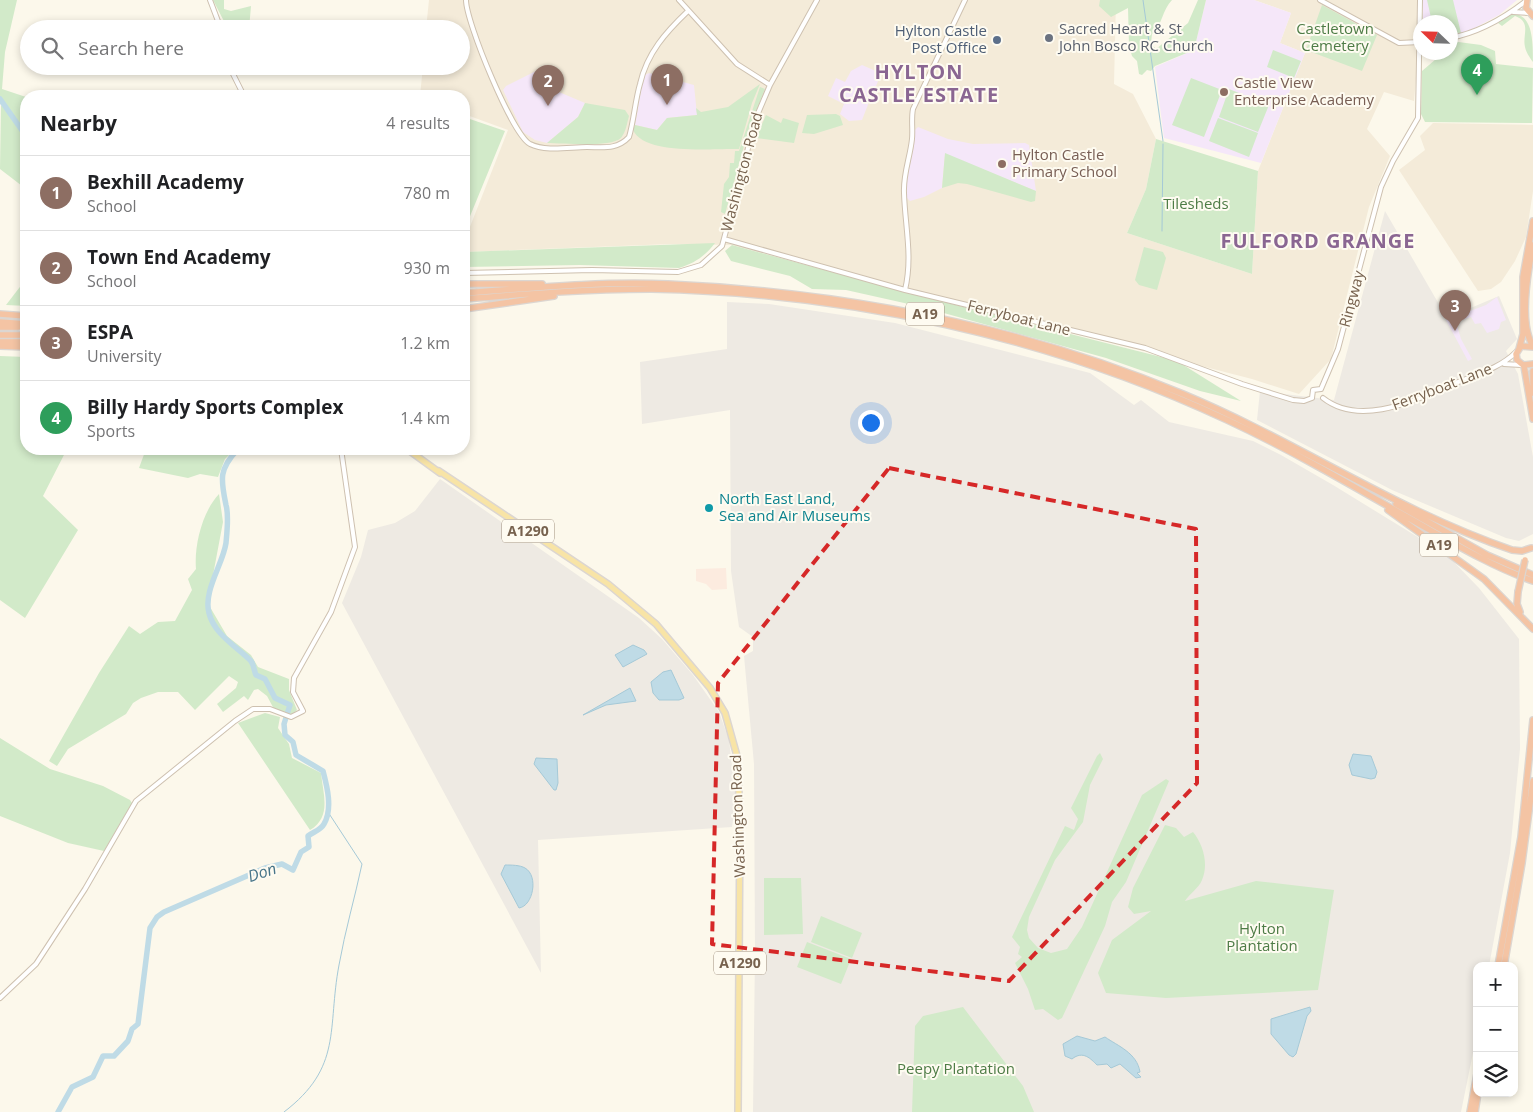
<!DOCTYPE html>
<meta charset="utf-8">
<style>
body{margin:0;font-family:"Open Sans",sans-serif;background:#f2f2f2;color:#202124}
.controls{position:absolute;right:15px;bottom:15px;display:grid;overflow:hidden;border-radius:10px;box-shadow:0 2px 8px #0003}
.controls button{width:45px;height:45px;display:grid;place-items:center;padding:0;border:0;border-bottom:1px solid #e0e0e0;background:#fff;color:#202124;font:25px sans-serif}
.compass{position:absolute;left:1413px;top:15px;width:45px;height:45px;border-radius:50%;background:#fff;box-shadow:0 2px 8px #0003;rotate:293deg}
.you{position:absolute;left:870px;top:422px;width:18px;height:18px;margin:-12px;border:4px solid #fff;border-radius:50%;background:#1a73e8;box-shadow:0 0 0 8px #1a73e833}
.badge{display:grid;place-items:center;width:32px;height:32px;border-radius:50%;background:#db2777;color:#fff;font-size:16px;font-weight:700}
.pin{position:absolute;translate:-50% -41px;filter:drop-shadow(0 1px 2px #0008)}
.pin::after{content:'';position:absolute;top:26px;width:18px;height:15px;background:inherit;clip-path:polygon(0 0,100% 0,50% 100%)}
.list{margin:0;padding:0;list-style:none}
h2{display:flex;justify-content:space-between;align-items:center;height:65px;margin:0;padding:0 20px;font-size:21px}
h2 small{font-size:16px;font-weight:400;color:#757577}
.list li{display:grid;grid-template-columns:32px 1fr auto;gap:15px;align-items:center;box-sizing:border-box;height:75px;padding:0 20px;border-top:1px solid #e0e0e0}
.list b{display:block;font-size:19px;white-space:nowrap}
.list p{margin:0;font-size:16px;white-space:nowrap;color:#757577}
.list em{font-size:16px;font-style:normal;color:#757577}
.icon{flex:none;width:28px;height:28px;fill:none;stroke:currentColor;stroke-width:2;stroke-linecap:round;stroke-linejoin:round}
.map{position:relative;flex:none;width:1533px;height:1112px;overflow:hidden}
.search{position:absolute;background:#fff;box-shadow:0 2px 8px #0003;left:20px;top:20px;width:450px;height:55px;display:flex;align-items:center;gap:12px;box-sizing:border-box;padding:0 18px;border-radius:28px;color:#757577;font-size:19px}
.panel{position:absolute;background:#fff;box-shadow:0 2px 8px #0003;left:20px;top:90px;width:450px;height:365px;border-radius:20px}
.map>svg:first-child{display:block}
</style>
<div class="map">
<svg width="1533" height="1112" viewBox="0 0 1533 1112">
<rect width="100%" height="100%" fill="#fcf8eb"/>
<path fill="#f4ebd9" d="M429,0H1116L1114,84L1133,94L1156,139L1146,189L1127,233L1252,274L1258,171L1305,53L1280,43L1291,13L1254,0H1423L1414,101L1384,92L1367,129L1390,156L1369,207L1331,359L1299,394L1252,379L732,245L671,244L464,252V242L508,130L464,114V96H420L423,66H461V29H426Z
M1433,123L1533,125V191L1526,237L1515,261L1501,282L1491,289L1478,291L1399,170L1425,150L1420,136Z"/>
<path fill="#fcebdf" d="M726,568L727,589L712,590L706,584L696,581V569Z"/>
<path fill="#eeeae3" d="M1385,211L1447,318L1499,296L1517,339L1506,351L1518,374L1533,457V534L1519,541L1506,538L1392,490L1257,420L1260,391L1334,400Z
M727,302L769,304L895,323L1090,373L1134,405L1141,400L1169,422L1253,441L1281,455L1333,485L1447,555L1479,588L1519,639L1520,749L1510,853L1489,966H1477V1033L1461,1112H753L755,954L754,764L744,656L753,651V637L739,627L731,571L730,410L642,424L640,362L727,349Z
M440,479L639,618L662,639L693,675L719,712L729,740L736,801L732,827L538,840L541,973L342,603L361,557L368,530L395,523L415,511Z"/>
<path fill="#f5e7f9" d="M1206,0H1254L1291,13L1280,43L1305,53L1261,163L1164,138L1155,67L1194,50Z
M1423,0H1517L1499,15L1469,31L1451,35L1450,22H1423Z
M862,65L878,72L880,76L873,94L868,100L869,102L862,120L849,121L840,114L844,104L828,96L836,78L845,82L851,71Z
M538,70L559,92L585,103L578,117L547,143L535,140L523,132L503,90L506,86Z
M649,73L694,85L697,115L667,118L657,130L635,125L642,85L645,75Z
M918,127L948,139L973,144L1025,143L1029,145L1036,191L945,154L942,188L924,197L910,201L907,198V179L914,145V131Z
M1497,297L1506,320L1501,322L1499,329L1487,333L1481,323L1475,324L1471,317L1456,322L1461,339L1472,359L1468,361L1446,320L1486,305Z"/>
<path fill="#d2eac9" d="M0,0H17L5,52L2,89L26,97V133L0,98Z
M213,0H224V9L231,11L251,6L249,29H228Z
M1100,0H1172C1162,10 1163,24 1152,34L1151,43L1156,49L1188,23L1198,0H1206L1194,50L1155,66L1151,71L1147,70L1142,75L1139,74L1137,61L1132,56L1129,46L1128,8L1111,17L1099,6Z
M1427,0H1453L1461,33H1451L1450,22H1432Z
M1322,5L1377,35L1362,71L1306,50Z
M1513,14C1533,14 1533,42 1533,62C1530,58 1526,52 1525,47C1522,35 1532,22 1515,16L1502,26L1498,23L1506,17Z
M1451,41L1481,45L1495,51L1496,64L1533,68L1532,123L1425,122L1421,114L1422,71L1436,59L1435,53L1450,52Z
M1273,50L1301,61L1294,78L1267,67Z
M1191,78L1222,90L1204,137L1172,125Z
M760,84L752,103L739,149C714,148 645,156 633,130L635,125L657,130L667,118L697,115L696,108L701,112L728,107Z
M760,87L765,89L749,128L725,214L721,212L724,184L729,177L730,163H734L735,151H739Z
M1229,89L1269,105L1258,132L1219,117Z
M585,103L625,110L629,116C627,123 626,132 621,138C610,148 563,143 547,143L578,117Z
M1,105L19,126L26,141V189L0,169Z
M836,114L840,116L843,125L814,134L802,133L807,115Z
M766,115L781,123L783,118L799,123L794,143L756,138Z
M464,117L505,131L466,226L464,225Z
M1218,118L1258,133L1249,157L1209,141Z
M1156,139L1258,171L1252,274L1127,233L1146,189Z
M945,153L1036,191L1035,201L1031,202L967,184L958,183L942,188Z
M715,243C705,256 695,263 679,268L580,265L464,267V252Z
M732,245L932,299L1177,361L1241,401L1200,391L1106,358L922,307L846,290L812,289L790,276L731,261L725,251Z
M1144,247L1163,252L1166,258L1157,290L1139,285L1135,280Z
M26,279V306L6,305Z
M0,356L26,357V449H67L43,496L78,530L25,618L0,600Z
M146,449H235L225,459L218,477L200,474L188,478L139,468Z
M219,494L223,522L210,591V607L227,636L251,655L258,667L289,679V690L297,710L292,715L274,709L267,696L258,689L254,690L248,700L244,696L223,712L217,704L236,688L238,682L229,676L195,710L178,692H158L141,698L133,703L126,714L68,749L57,766L49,761L99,673L129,626L140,634L158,622L175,621L192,590L188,579L196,569C194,546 202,512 219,494Z
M265,713L280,717L278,728L289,744L292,758L321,773C323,794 332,817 310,830L238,723Z
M0,738L50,769L103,786L130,800L132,803L104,851L68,843L0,816Z
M1100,753L1103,759L1090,785L1083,822L1055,860L1029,917L1027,930L1029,938L1038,948L1051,953L1067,949L1082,927L1142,795L1166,779L1169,781L1126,882L1112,902L1105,926L1062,1018L1058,1020L1043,1009L1035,1010L1028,989L1015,963L1022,957L1018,954L1020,947L1012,937L1065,826L1074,830L1078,819L1071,808L1097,756Z
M1165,825L1176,828L1184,837L1193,832C1203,844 1209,864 1202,880C1199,888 1189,894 1185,901L1256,881L1334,890L1318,990L1166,998L1106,993L1098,973L1112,940L1151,911L1134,914L1128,907L1133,888Z
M764,878H801L803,934L764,935Z
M821,916L862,933L852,958L811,942Z
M807,942L851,959L841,984L797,967Z
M963,1007L1023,1086L1034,1112H912L915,1026L923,1016Z"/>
<path fill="#bfdbe6" stroke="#a5c9d7" d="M633,645L644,650L647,654L623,667L615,655Z
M671,670L684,698L679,700H659L653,693L651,682L663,672Z
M630,688L636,701L606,705L583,715Z
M1353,754L1371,756L1377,772L1375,778L1371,779L1352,775L1349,765Z
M536,758L557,759L558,783L556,790H554L534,764Z
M505,865C511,865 520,865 525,868C539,876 533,906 519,908L501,874Z
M1310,1007L1311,1011L1307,1016L1296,1054L1293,1057L1289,1055L1271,1034V1019Z
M1077,1036L1095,1041L1105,1037C1118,1046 1137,1053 1140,1072L1137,1073L1141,1077L1136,1078L1120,1064L1111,1068L1107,1064L1097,1065C1091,1059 1083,1050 1072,1059L1065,1056L1063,1044Z"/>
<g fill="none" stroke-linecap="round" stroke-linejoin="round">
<path stroke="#a5c9d7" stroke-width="1" d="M1143,0L1163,141
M1162,231L1163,144
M284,1112C343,1067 327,1029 339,965C345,931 355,897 362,864L328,812"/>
<path stroke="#bfdbe6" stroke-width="5.5" d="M0,99L26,136
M58,1112L72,1087L93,1077L103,1056H114L128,1041L132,1029L138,1024L150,928L157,917L164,912L265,868L282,864L293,870L301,852L309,847L308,836C313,832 321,830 324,824C333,809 327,786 323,771L296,755L293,742L285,735L284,724L290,705L275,698L265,679L256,675C254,671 254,665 251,661C237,647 214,634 209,613C203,591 223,564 226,543C227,532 229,515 226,505C221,480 218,470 238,449"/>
<defs>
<path id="minor" d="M210,0L221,29
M466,0C466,22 512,134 530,144C546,152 570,147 587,147C603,147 617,150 629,137C634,120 635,101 640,84C647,53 666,32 688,11
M679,0L737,64L770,85
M1320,0L1399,43L1420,42
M1513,12L1529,13
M1450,38C1478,33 1504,18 1526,1
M229,66L244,96
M724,239L905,290L1145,348L1242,384L1293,400L1304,401L1312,398
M464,273L592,270L678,272L701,265L722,246L756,118L770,85L817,0
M905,290C913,257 905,226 904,193C903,174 910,158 912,139C913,129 911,119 913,109L965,0
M1504,364L1521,365
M1321,389L1338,349L1381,187L1393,161L1418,118L1420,0
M1312,398L1313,390L1321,389
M1323,398C1361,428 1417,399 1456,383C1478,374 1500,368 1516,352
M0,998L36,964L85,889L136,801L235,721L253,709H270L291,717L303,711L293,692L294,678L331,612L355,547L341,449"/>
<path id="major" d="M407,449L440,473
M439,471L608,584L656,624L710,688L725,713L737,756L740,814L738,1112"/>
<path id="highway" d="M1527,0L1526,8L1533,16
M1533,245C1528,270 1518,323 1533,346
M464,284H542
M464,293C531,288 600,281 668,284C845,292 1020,326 1183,394C1296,441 1397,511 1512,550L1522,551L1531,548
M464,299C526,294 588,289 651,289C848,293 1048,336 1227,420C1289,449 1348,483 1407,517C1448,540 1488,565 1533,581
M464,309L554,296
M0,314L26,316
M0,322L26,324
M0,327H18
M0,335H26
M0,342H26
M0,346L26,347
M1533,347L1521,346L1516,354L1517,360L1523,365L1533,364
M1519,349L1523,334V277L1533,221
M1524,366L1533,419
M1533,371V393
M1396,504L1487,555L1533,575
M1388,510L1484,579L1533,629
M1518,592L1517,604L1520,612
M1498,966L1521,837L1533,720
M1504,966L1522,863L1533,781
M1470,1112L1477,1074
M1475,1112L1478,1093"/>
</defs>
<use href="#minor" stroke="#cec1b0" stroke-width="6"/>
<use href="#major" stroke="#dcd6d1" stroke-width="8"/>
<use href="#highway" stroke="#dcd6d1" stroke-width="8"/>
<use href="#minor" stroke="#fff" stroke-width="4"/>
<use href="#major" stroke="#f8e4a6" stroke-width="5"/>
<use href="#highway" stroke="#f4c4a4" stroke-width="5.5"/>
<defs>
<path id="highway-bridge" d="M1518,592L1525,560"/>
</defs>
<use href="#highway-bridge" stroke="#dcd6d1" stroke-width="8" stroke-linecap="butt"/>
<use href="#highway-bridge" stroke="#f4c4a4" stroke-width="5.5"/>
</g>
<path fill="none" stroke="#d62828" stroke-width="4" stroke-dasharray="10 6" stroke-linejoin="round" d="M889,468L1196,529L1197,783L1009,981L712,944L718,683Z"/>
<circle fill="#6b7280" stroke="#fefbf1" stroke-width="2" cx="1049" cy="38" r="5"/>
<circle fill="#5c6f8a" stroke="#fefbf1" stroke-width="2" cx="997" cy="40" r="5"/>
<g fill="#8d6e63" stroke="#fefbf1" stroke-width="2">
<circle cx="1224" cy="92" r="5"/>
<circle cx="1002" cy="164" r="5"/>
</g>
<circle fill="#0f9aa8" stroke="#fefbf1" stroke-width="2" cx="709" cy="508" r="5"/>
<g text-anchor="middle" stroke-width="4" stroke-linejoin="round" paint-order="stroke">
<g fill="#fefbf1" stroke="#a0907f" stroke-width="1">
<rect x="906" y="302.5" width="38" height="23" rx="4"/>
<rect x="502" y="519.5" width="52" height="23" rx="4"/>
<rect x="1420" y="533.5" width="38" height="23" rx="4"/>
<rect x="714" y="951.5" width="52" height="23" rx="4"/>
</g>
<g font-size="14" font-weight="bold" fill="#77624e">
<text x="925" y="319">A19</text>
<text x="528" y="536">A1290</text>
<text x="1439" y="550">A19</text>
<text x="740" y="968">A1290</text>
</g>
<g font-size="15" fill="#5b616d" stroke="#fefbf1" text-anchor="start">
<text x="1059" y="34">Sacred Heart &amp; St<tspan x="1059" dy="17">John Bosco RC Church</tspan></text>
</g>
<g font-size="15" fill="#4e7c46" stroke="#fefbf1">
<text x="1335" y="34">Castletown<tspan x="1335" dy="17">Cemetery</tspan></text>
<text x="1196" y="209">Tilesheds</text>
<text x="1262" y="934">Hylton<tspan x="1262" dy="17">Plantation</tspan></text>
<text x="956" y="1074">Peepy Plantation</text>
</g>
<g font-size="15" fill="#4e5e75" stroke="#fefbf1" text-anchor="end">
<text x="987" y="36">Hylton Castle<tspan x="987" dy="17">Post Office</tspan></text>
</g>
<g font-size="15" fill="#785e54" stroke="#fefbf1" text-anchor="start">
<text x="1234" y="88">Castle View<tspan x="1234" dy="17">Enterprise Academy</tspan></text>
<text x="1012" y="160">Hylton Castle<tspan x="1012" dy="17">Primary School</tspan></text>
</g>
<g font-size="15" fill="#77624e" stroke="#fefbf1">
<text transform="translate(742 172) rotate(-75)" y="5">Washington Road</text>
<text transform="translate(1352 299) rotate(-75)" y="5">Ringway</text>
<text transform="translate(1019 318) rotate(14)" y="5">Ferryboat Lane</text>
<text transform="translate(1442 387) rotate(-21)" y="5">Ferryboat Lane</text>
<text transform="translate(738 816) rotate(-92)" y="5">Washington Road</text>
</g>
<g font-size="15" fill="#0d838f" stroke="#fefbf1" text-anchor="start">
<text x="719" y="504">North East Land,<tspan x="719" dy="17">Sea and Air Museums</tspan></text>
</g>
<g font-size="16" font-style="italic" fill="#477589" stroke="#fefbf1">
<text transform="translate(262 872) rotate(-18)" y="6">Don</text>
</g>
<g font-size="20" font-weight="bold" letter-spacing="1" fill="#8a6692" stroke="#fefbf1">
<text x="919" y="79">HYLTON<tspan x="919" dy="23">CASTLE ESTATE</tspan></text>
<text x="1318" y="248">FULFORD GRANGE</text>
</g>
</g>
</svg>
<div class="controls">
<button>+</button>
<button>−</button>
<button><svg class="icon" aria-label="layers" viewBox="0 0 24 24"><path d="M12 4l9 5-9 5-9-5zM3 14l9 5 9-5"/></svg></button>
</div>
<svg class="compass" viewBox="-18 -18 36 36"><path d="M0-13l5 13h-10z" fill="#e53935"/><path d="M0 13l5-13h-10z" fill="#757577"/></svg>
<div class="you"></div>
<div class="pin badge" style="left:667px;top:105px;background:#8d6e63">1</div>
<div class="pin badge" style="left:548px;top:106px;background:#8d6e63">2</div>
<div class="pin badge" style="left:1455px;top:331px;background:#8d6e63">3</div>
<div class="pin badge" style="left:1477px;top:95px;background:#2e9e5b">4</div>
<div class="search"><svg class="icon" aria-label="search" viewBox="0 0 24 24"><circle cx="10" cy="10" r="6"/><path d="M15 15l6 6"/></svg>Search here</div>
<section class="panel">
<h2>Nearby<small>4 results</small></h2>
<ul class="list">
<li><span class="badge" style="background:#8d6e63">1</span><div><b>Bexhill Academy</b><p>School</p></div><em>780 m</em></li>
<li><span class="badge" style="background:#8d6e63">2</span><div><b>Town End Academy</b><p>School</p></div><em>930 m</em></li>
<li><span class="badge" style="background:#8d6e63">3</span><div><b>ESPA</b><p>University</p></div><em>1.2 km</em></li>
<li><span class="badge" style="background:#2e9e5b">4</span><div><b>Billy Hardy Sports Complex</b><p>Sports</p></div><em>1.4 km</em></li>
</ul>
</section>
</div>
